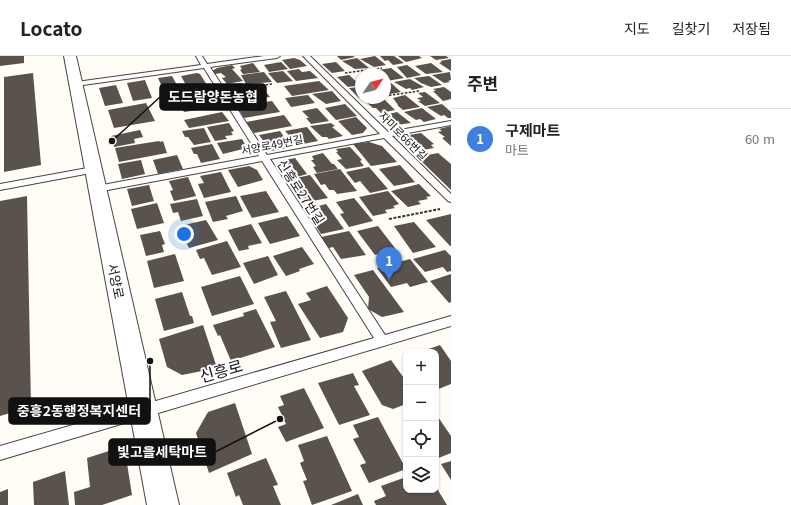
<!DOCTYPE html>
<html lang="ko">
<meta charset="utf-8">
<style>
body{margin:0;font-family:Georgia,"Noto Sans KR",serif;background:#f6f6f6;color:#222}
.controls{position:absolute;right:12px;bottom:12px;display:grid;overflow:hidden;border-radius:8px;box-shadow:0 1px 3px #0004}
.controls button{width:36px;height:36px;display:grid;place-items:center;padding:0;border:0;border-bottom:1px solid #e0e0e0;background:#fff;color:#222;font:20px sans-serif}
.compass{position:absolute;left:355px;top:12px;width:36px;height:36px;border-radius:50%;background:#fff;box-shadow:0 1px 3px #0004;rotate:55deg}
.you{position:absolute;left:184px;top:178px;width:14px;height:14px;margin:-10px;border:3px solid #fff;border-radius:50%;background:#1a73e8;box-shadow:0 0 0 6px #1a73e833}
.badge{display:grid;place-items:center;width:26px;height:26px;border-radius:50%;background:#b45309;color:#fff;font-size:13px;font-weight:700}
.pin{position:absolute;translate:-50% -33px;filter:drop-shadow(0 1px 2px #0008)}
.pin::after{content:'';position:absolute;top:21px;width:14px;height:12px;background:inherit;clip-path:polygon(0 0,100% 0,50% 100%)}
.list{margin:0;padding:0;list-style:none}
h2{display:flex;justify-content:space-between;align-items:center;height:52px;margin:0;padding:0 16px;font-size:17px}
h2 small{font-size:13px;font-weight:400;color:#767676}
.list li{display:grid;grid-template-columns:26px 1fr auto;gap:12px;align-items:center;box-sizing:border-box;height:60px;padding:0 16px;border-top:1px solid #e0e0e0}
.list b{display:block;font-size:15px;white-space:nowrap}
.list p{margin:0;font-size:13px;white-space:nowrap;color:#767676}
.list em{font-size:13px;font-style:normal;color:#767676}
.icon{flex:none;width:22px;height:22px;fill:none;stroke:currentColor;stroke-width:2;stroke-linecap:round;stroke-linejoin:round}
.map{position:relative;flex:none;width:451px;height:449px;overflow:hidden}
header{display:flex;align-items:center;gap:24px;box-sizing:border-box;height:56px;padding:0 20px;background:#fff;border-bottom:1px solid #e0e0e0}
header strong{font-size:19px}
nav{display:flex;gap:22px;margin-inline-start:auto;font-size:14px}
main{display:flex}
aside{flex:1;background:#fff}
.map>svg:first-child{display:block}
</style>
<header>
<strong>Locato</strong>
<nav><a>지도</a><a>길찾기</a><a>저장됨</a></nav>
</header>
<main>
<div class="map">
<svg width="451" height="449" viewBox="0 0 451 449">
<rect width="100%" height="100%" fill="#fffdf5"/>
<path fill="#5a524d" d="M0,0H24V7L0,10Z
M337,0H353L355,1L341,4Z
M375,0L386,9L374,11L360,3Z
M380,0H394L404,7L393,9L388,4L385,5Z
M398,0H419L422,2L406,6Z
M430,0H446L449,2L436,4Z
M294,2L300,4L307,10L290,13L282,4Z
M357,2L369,12L355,13L342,5Z
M451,3V15L439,7L442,6L440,5Z
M281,6L288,13L269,16L264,9Z
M336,6L345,15L332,17L322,8Z
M253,7L260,16L243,18L240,14L242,13L240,10Z
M431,7L443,16L426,18L415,10Z
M232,9L235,12L232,13L243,25L227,28L222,22L226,21L221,17L215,18L212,15L217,12Z
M407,9L421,19L407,22L397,11Z
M391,12L404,22L387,25L385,23V18H382L378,14Z
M299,13L302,16L310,15L318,22L296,25L287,15Z
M283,15L293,25L277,27L268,17Z
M264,16L272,26L246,28L241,19Z
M450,16L451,24L448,25L450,26L444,27L432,19Z
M33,17L41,109L4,116V21Z
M197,17L200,18L211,35L191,38L181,20Z
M349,19L360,29L348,31L337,21Z
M172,20L177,29L162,31L158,22Z
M429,20L442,29L431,31L421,27L414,22Z
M410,23L424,31L412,34L410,32L406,33L394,26Z
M145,24L152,42L133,45L127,27Z
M319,25L329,34L292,40L284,30Z
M390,26L401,36L385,39V27Z
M241,27L244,30L225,34L222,30Z
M116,29L123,47L105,50L99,32Z
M262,31L270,41L234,46L228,36Z
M361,31V42H359L349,32Z
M444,31L451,36V43L443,45L433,35H436L433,33Z
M332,35L341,45L326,48L312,38Z
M425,36L440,47L425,50L418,45H421L417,42L423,41L418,37Z
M308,39L315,47L291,51L285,42Z
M405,39L420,51L403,54L397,49H398L393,42Z
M212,40L219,51L184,56L178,45Z
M384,43L395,54L381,57L376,52H373L366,46Z
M272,45L280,56L244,62L237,50Z
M146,47L155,65L114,72L108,54Z
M345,48L357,60L336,64L325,52Z
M442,48L451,56V62H448L444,59L441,60L427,51Z
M317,52L329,65L311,68L306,62H309L302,55Z
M422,52L436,63L424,66L420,63L416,64L404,56Z
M222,56L229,65L189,72L184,64Z
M397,56L411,67L396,69L390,64L386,65L380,60Z
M284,59L292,70L254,77L246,66Z
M356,61L367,72L363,77L352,79L338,65Z
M229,67L234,75L231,76L233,79L225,80L227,83L215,85L207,71Z
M331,67L335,70L332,71L343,80L329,83L327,81H322L310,70Z
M451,70V90L442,82L445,81L438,76L442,75L439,73Z
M307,71L318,85L298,89L285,75Z
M204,72L211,86L194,89L188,81H185L182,75Z
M140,74L143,81L134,83L135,87L114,91L111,80Z
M280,75L291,91L271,95L262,92L260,88L265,87L259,79Z
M421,77L434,88L431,89L434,92L412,96L401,85L404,80Z
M242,83L247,92L223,98L217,87Z
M159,85L160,86L163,85L167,97L119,106L115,92Z
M369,86L382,90L397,106L371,110L353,88Z
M212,88L220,103L201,107L197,98H194L191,92Z
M350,91L362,104L360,105L364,110L346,113L337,104L342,103L336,96H338L336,93Z
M323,97L332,108H334L338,113L317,117L313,111L316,110L311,104H314L312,100Z
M438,97L451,108V134L417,101Z
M177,99L183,113L158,118L153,104Z
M295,102L307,118L290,123L285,116L289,115L285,111L289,110L285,104Z
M141,104L145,118L122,123L118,108Z
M400,109L415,126L394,130L379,113Z
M249,110L257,114L263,124L238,131L228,114Z
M369,111L388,133L370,137L360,125L355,127L346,116Z
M340,113L357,135L337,138L334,134H329L325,128L321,129L314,118Z
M221,116L231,136L204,142L198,128L204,127L200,120Z
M310,119L328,142L307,146L301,138L297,139L287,124Z
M188,121L196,140L174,145L170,135L173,134L169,125Z
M419,128L431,140L426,141L428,143L418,145L421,148L408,151L391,135Z
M149,129L154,145L132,150L127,133Z
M266,135L279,156L252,162L240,140Z
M388,135L399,148L393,150L395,152L385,154L387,157L373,160L359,141Z
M27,140L31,351L0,360V145Z
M236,140L243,155L226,160L228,163L213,166L205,146Z
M354,142L373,165L349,171L340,158L344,157L336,146Z
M197,143L203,160L181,165L178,156L173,157L170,148Z
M157,147L164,167L137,173L131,153Z
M326,148L344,173L321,178L314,167L317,166L308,153Z
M451,158V190H450L426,164Z
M287,160L300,180L270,188L258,167Z
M206,164L218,184L189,192L184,182L189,180L184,169Z
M414,166L436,191L413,197L394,170Z
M251,168L262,187L248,190L249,193L239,195L228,174Z
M378,170L398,196L389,199L387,196L375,199L357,175Z
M160,175L165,188L162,189L164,196L146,200L140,179Z
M349,175L366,199L341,203L333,191L329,192L321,181Z
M227,185L241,211L212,219L204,202L200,203L196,194Z
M302,191L314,208L299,213L300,215L286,220L273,200Z
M445,194L451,200V215L447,216L443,211L425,216L413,203Z
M175,198L184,225L154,232L147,205Z
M268,200L278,219L254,228L243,207Z
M410,203L428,226L410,231L407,227L391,231L377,212Z
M373,214L404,256L382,261L368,253L369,241L354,219Z
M451,218V246L449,247L430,225Z
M240,220L254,248L212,260L201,231Z
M327,230L348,262L343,276L320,282L298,248L311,244L306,237Z
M286,235L311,284L281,292L270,266L276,265L264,241Z
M182,236L190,260H192L194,267L164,275L155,243Z
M256,253L275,291L231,305L220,279L218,280L213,269L244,260L243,257Z
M203,269L217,312L182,319L167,311L159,283Z
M440,289L451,305V328L436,334V296H420Z
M391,304L406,325V348L393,353L382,349L362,315Z
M353,317L359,329L354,330L370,359L339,369L318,327Z
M304,332L324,372L286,386L278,371L286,368L278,351L284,349L280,340Z
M235,347L252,398L209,417L196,377L208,356Z
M436,358L451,380V397L436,403Z
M378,361L406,413L369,427L360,409L366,407L353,383L359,381L353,369Z
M327,380L352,435L312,449L303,425L307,424L300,407L304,405L298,389Z
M115,393L126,401L132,439L102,449H75L74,436L90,431L87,402Z
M266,402L278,429L273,430L281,449H243L239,439L236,441L227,417Z
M451,405V424L441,408Z
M65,415L69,449H34L33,426Z
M406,421V434H436V431L447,449H376L374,445L386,440L381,430Z
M8,433V449H0V436Z
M358,438L363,449H331Z"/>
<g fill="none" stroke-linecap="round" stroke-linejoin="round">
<defs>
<path id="service" d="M196,0H202L207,8L264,0H280L277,2L210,11L267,99L380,78L303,0H310L388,76L451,65V69L392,80L451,138V146L448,145L384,82L270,103L385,279L451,260V270L0,404V390L374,282L262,105L97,136L92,133L97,130L259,100L204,12L76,30L73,28L76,26L201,9Z
M93,111L97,114L96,116L0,134V128Z"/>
<path id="minor" d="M64,0H76L179,449H147Z"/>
</defs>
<use href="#service" stroke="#444" stroke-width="2"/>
<use href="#minor" stroke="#444" stroke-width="2"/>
<path stroke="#333" stroke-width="1.5" stroke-dasharray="2.5 1.5" stroke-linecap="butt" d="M345,17L382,12
M238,33L272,28
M385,40L419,35"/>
<path stroke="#333" stroke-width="2" stroke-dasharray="3 1.5" stroke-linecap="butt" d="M389,163L440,153"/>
<use href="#service" fill="#fff" fill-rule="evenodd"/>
<use href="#minor" fill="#fff" fill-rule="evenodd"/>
</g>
<g text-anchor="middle" stroke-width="4" stroke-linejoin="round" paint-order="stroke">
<g font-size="11" fill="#111" stroke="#fff">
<text transform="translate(403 80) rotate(45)" y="4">자미로66번길</text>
<text transform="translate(272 89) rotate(-11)" y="4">서양로49번길</text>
</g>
<g font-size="13" fill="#111" stroke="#fff">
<text transform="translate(301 136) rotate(57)" y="5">신흥로27번길</text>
<text transform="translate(116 225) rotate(78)" y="5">서양로</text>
</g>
<g font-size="16" fill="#111" stroke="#fff">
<text transform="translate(221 315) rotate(-16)" y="6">신흥로</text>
</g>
</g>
<path fill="none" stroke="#111" stroke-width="1.5" d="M112 85L160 41M150 305L150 355M280 363L215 396"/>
<g fill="#111" stroke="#fff" stroke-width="1.5">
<circle cx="112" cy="85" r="4"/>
<circle cx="150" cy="305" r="4"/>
<circle cx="280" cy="363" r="4"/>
</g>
<g fill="#111" stroke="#111" stroke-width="1.5">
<rect x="160" y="28" width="106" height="26" rx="4"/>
<rect x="9" y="342" width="141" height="26" rx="4"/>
<rect x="109" y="383" width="106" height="26" rx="4"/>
</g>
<g font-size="14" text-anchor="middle" font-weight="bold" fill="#fff">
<text x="213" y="46">도드람양돈농협</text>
<text x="79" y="360">중흥2동행정복지센터</text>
<text x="162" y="401">빛고을세탁마트</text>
</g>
</svg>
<div class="controls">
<button>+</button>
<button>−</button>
<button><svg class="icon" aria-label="locate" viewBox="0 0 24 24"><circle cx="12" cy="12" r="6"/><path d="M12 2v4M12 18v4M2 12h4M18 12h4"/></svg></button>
<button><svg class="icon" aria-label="layers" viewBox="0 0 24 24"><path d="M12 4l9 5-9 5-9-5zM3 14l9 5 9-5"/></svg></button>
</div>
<svg class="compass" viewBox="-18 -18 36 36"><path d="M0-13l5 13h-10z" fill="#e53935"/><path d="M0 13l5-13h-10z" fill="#767676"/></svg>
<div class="you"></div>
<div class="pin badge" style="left:389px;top:224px;background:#3f7fe0">1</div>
</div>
<aside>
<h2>주변<small></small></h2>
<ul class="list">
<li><span class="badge" style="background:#3f7fe0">1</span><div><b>구제마트</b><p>마트</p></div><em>60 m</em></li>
</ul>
</aside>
</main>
